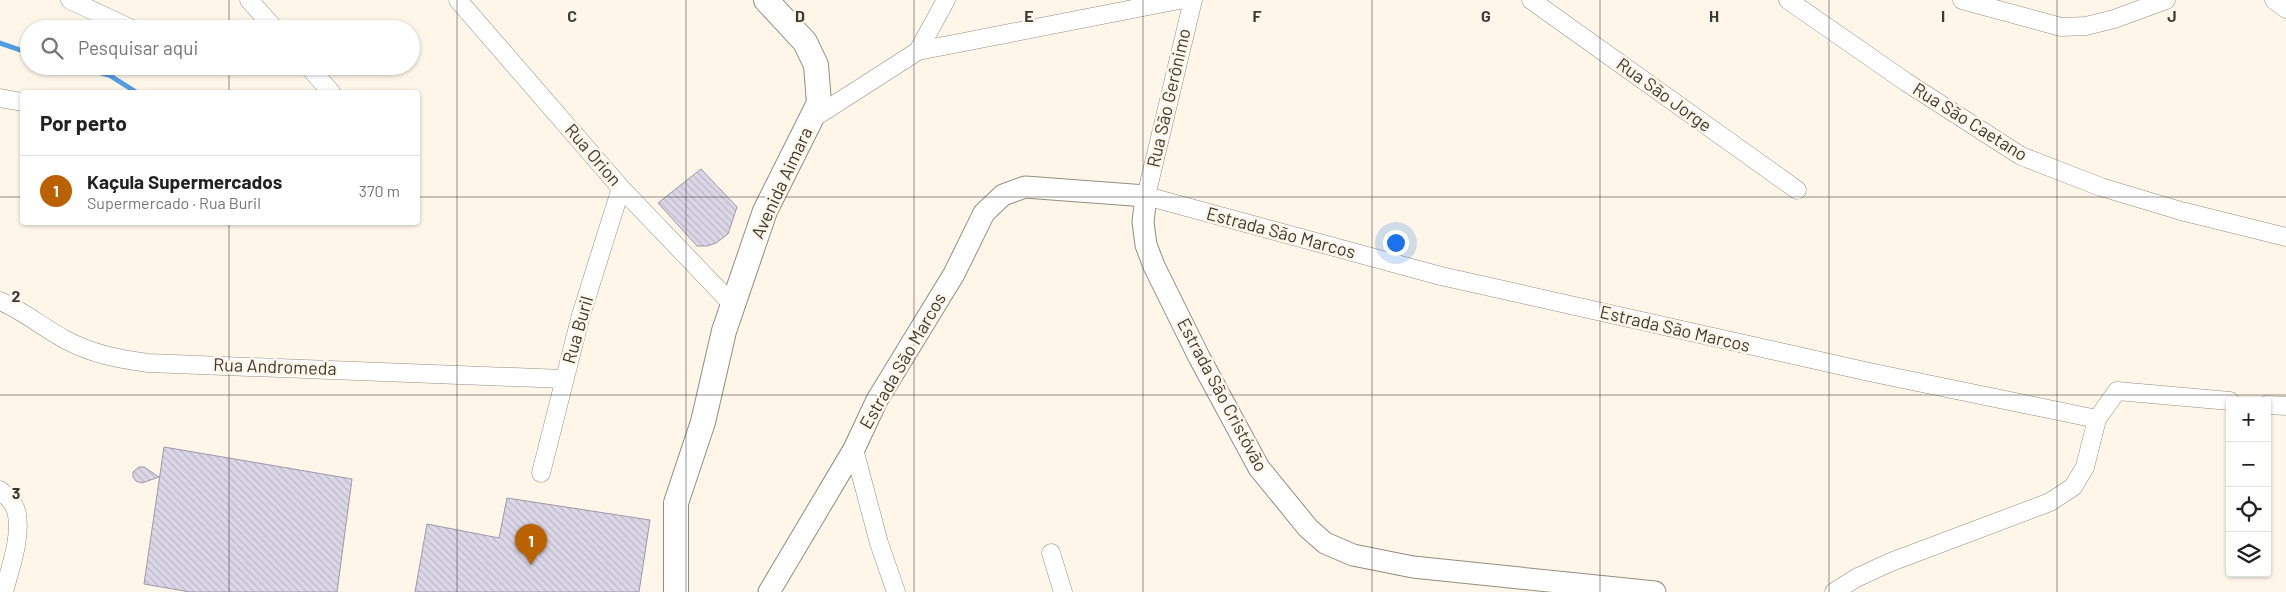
<!DOCTYPE html>
<html lang="pt">
<meta charset="utf-8">
<style>
body{margin:0;font-family:Barlow,sans-serif;background:#f6f6f6;color:#222}
.controls{position:absolute;right:15px;bottom:15px;display:grid;overflow:hidden;border-radius:5px;box-shadow:0 1px 4px #0004}
.controls button{width:45px;height:45px;display:grid;place-items:center;padding:0;border:0;border-bottom:1px solid #e0e0e0;background:#fff;color:#222;font:25px sans-serif}
.you{position:absolute;left:1395px;top:242px;width:18px;height:18px;margin:-12px;border:4px solid #fff;border-radius:50%;background:#1a73e8;box-shadow:0 0 0 8px #1a73e833}
.badge{display:grid;place-items:center;width:32px;height:32px;border-radius:50%;background:#ba6100;color:#fff;font-size:16px;font-weight:700}
.pin{position:absolute;translate:-50% -41px;filter:drop-shadow(0 1px 2px #0008)}
.pin::after{content:'';position:absolute;top:26px;width:18px;height:15px;background:inherit;clip-path:polygon(0 0,100% 0,50% 100%)}
.list{margin:0;padding:0;list-style:none}
h2{display:flex;justify-content:space-between;align-items:center;height:65px;margin:0;padding:0 20px;font-size:21px}
h2 small{font-size:16px;font-weight:400;color:#767676}
.list li{display:grid;grid-template-columns:32px 1fr auto;gap:15px;align-items:center;box-sizing:border-box;height:70px;padding:0 20px;border-top:1px solid #e0e0e0}
.list b{display:block;font-size:19px;white-space:nowrap}
.list p{margin:0;font-size:16px;white-space:nowrap;color:#767676}
.list em{font-size:16px;font-style:normal;color:#767676}
.icon{flex:none;width:28px;height:28px;fill:none;stroke:currentColor;stroke-width:2;stroke-linecap:round;stroke-linejoin:round}
.map{position:relative;flex:none;width:2286px;height:592px;overflow:hidden}
.search{position:absolute;background:#fff;box-shadow:0 1px 4px #0004;left:20px;top:20px;width:400px;height:55px;display:flex;align-items:center;gap:12px;box-sizing:border-box;padding:0 18px;border-radius:28px;color:#767676;font-size:19px}
.panel{position:absolute;background:#fff;box-shadow:0 1px 4px #0004;left:20px;top:90px;width:400px;height:135px;border-radius:5px}
.map>svg:first-child{display:block}
</style>
<div class="map">
<svg width="2286" height="592" viewBox="0 0 2286 592">
<defs>
<pattern id="building-back-hatch" width="6" height="6" patternUnits="userSpaceOnUse" patternTransform="scale(1.25)"><rect width="6" height="6" fill="#dcd7e7"/><path d="M-1 5l2 2M0 0l6 6M5-1l2 2" fill="none" stroke="#beb9c7"/></pattern>
</defs>
<rect width="100%" height="100%" fill="#fef6e9"/>
<g fill="none" stroke-linecap="round" stroke-linejoin="round">
<path stroke="#549ce1" stroke-width="5" d="M0,43L29,53
M76,66L109,75L136,92"/>
</g>
<path fill="url(#building-back-hatch)" stroke="#9d98a8" d="M701,169L737,207L728,234L716,243L707,246H697L658,203Z
M164,447L352,479L337,592H190L144,584Z
M144,467L159,477L142,483L136,481L133,477V472L139,467Z
M507,498L650,520L639,592H415L427,524L499,538Z"/>
<g fill="none" stroke-linecap="round" stroke-linejoin="round">
<defs>
<path id="minor" d="M70,0L132,29
M249,0L275,29
M458,0L621,188L733,305
M1193,0L1146,196L1441,276L1869,372L2097,419
M1531,0L1797,190
M1788,0L1906,82L2021,156L2101,187L2181,211L2286,237
M1962,0L2061,27L2086,26L2114,19L2166,0
M2274,0L2286,9
M918,51L946,0
M308,66L331,92
M0,98L22,102
M812,119L918,51L1179,0
M0,301C24,311 43,328 66,340C92,354 119,359 148,363L564,379
M2267,405L2286,406
M854,449L879,543L896,592
M541,473L581,315L621,188
M0,490C7,497 16,504 17,515C21,540 10,568 4,592
M1051,553L1063,592
M1834,592L1856,578L1891,562L2050,502L2073,487L2085,467L2097,419L2117,391L2230,401"/>
<path id="tertiary" d="M769,592L854,449L877,400L954,274L984,213L1003,195L1025,187L1146,196L1143,222L1146,245L1154,266L1199,357L1259,468L1308,528L1325,543L1353,555L1413,567L1655,592"/>
<path id="secondary" d="M676,592V503L703,422L724,331L765,211L819,103L816,65L805,42L766,0"/>
</defs>
<use href="#minor" stroke="#958c7e" stroke-width="19"/>
<use href="#tertiary" stroke="#958c7e" stroke-width="23"/>
<use href="#secondary" stroke="#958c7e" stroke-width="26"/>
<use href="#minor" stroke="#fff" stroke-width="18"/>
<use href="#tertiary" stroke="#fff" stroke-width="21"/>
<use href="#secondary" stroke="#fff" stroke-width="24"/>
</g>
<path fill="none" stroke="#3d3933" stroke-width="1" stroke-opacity="0.55" d="M229,0V29M457,0V592M686,0V592M914,0V592M1143,0V592M1372,0V592M1600,0V592M1829,0V592M2057,0V592M229,66V92M0,197H22M418,197H2286M229,222V592M0,395H2286"/>
<g text-anchor="middle" stroke-width="5" stroke-linejoin="round" paint-order="stroke">
<g font-size="18" fill="#3d3933" stroke="#fef6e9">
<text transform="translate(1664 95) rotate(36)" y="6">Rua São Jorge</text>
<text transform="translate(1169 98) rotate(-77)" y="6">Rua São Gerônimo</text>
<text transform="translate(1970 122) rotate(32)" y="6">Rua São Caetano</text>
<text transform="translate(593 155) rotate(49)" y="6">Rua Orion</text>
<text transform="translate(782 183) rotate(-65)" y="6">Avenida Aimara</text>
<text transform="translate(1281 233) rotate(15)" y="6">Estrada São Marcos</text>
<text transform="translate(1675 329) rotate(13)" y="6">Estrada São Marcos</text>
<text transform="translate(578 330) rotate(-74)" y="6">Rua Buril</text>
<text transform="translate(903 361) rotate(-60)" y="6">Estrada São Marcos</text>
<text transform="translate(275 367) rotate(2)" y="6">Rua Andromeda</text>
<text transform="translate(1222 395) rotate(62)" y="6">Estrada São Cristóvão</text>
</g>
</g>
<g font-size="16" text-anchor="middle" font-weight="bold" fill="#3d3933" stroke="#fef6e9" stroke-width="5" stroke-linejoin="round" paint-order="stroke">
<text x="572" y="22">C</text>
<text x="800" y="22">D</text>
<text x="1029" y="22">E</text>
<text x="1257" y="22">F</text>
<text x="1486" y="22">G</text>
<text x="1714" y="22">H</text>
<text x="1943" y="22">I</text>
<text x="2172" y="22">J</text>
<text x="16" y="302">2</text>
<text x="16" y="499">3</text>
</g>
</svg>
<div class="controls">
<button>+</button>
<button>−</button>
<button><svg class="icon" aria-label="locate" viewBox="0 0 24 24"><circle cx="12" cy="12" r="6"/><path d="M12 2v4M12 18v4M2 12h4M18 12h4"/></svg></button>
<button><svg class="icon" aria-label="layers" viewBox="0 0 24 24"><path d="M12 4l9 5-9 5-9-5zM3 14l9 5 9-5"/></svg></button>
</div>
<div class="you"></div>
<div class="pin badge" style="left:531px;top:565px">1</div>
<div class="search"><svg class="icon" aria-label="search" viewBox="0 0 24 24"><circle cx="10" cy="10" r="6"/><path d="M15 15l6 6"/></svg>Pesquisar aqui</div>
<section class="panel">
<h2>Por perto<small></small></h2>
<ul class="list">
<li><span class="badge">1</span><div><b>Kaçula Supermercados</b><p>Supermercado · Rua Buril</p></div><em>370 m</em></li>
</ul>
</section>
</div>
